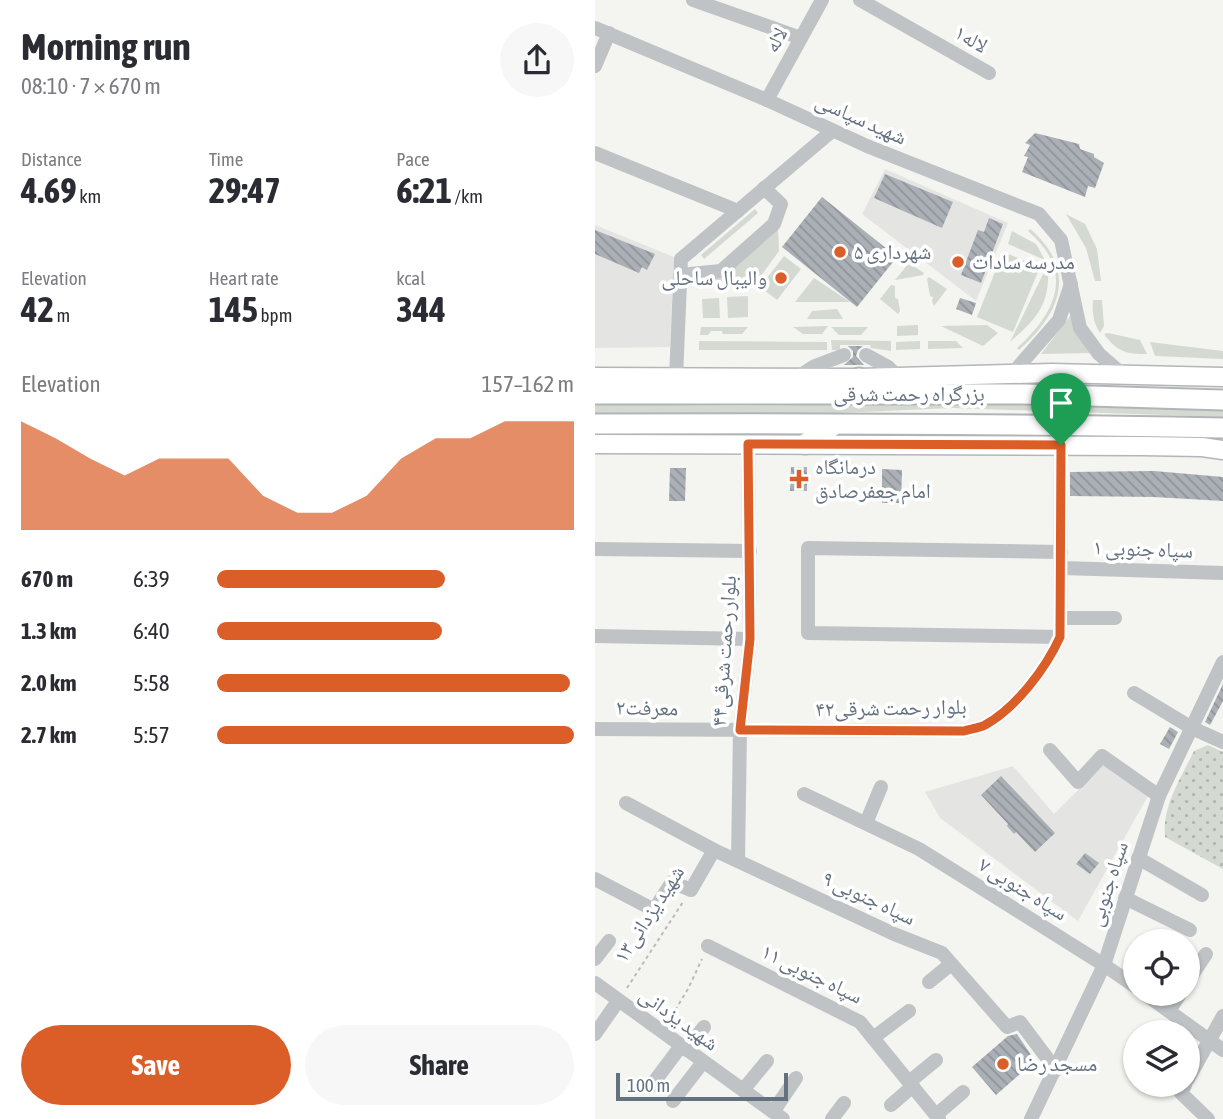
<!DOCTYPE html>
<meta charset="utf-8">
<style>
body{margin:0;font-family:"Asap Condensed","Noto Naskh Arabic",sans-serif;background:#f7f7f7;color:#2b2b33;height:100vh;display:flex;flex-direction:column;font-size:26px;white-space:nowrap}
*{box-sizing:border-box;margin:0}
p{font-size:23px;color:#7c7c81}
.icon{flex:none;width:38px;height:38px;fill:none;stroke:currentColor;stroke-width:2;stroke-linecap:round;stroke-linejoin:round}
.map{position:relative;flex:1;overflow:hidden}
.sheet{display:flex;flex-direction:column;background:#fff;width:595px}
.sheet>*{flex:none}
.tools{position:absolute;left:528px;top:929px;display:grid;gap:14px}
.tools a{display:grid;place-items:center;width:77px;height:77px;border-radius:50%;background:#fff;box-shadow:0 2px 5px #0004;font-size:35px}
.scale{position:absolute;left:21px;bottom:18px;width:172px;box-sizing:border-box;padding-left:7px;border:4px solid #647280;border-top:0;font-size:19px;line-height:24px;white-space:nowrap;color:#647280;-webkit-text-stroke:5px #fff;paint-order:stroke}
.pin{position:absolute;display:grid;place-items:center;width:60px;height:60px;color:#fff;margin:-72px -30px;border-radius:50% 50% 50% 0;rotate:-45deg;box-shadow:0 0 7px #0007}
.pin .icon{rotate:45deg}
.round{display:grid;place-items:center;flex:none;width:74px;height:74px;border-radius:37px;background:#f7f7f7}
.overview{display:flex;align-items:center;justify-content:space-between;height:119px;padding:0 21px}
h1{font-size:38px;font-weight:700;line-height:52px}
.figures{display:grid;grid-template-columns:repeat(3,1fr);gap:10px;height:119px;padding:7px 21px}
.figures div{display:grid;align-content:center}
.figures b{font-size:35px;font-weight:700}
.figures small{font-size:19px;font-weight:400}
.figures p{font-size:19px}
.chart{height:196px;padding:14px 21px}
.chart p{display:flex;justify-content:space-between}
.chart svg{width:100%;height:126px;margin-top:7px;fill:#db5d28;opacity:.7}
.cta{display:flex;gap:14px;margin-top:auto;padding:14px 21px}
.cta a{flex:1;height:80px;border-radius:42px;background:#db5d28;color:#fff;font-size:28px;font-weight:700;line-height:80px;text-align:center}
.cta a+a{background:#f7f7f7;color:#2b2b33}
ul{padding:0 21px;list-style:none;font-size:23px}
li{display:grid;grid-template-columns:112px 84px 1fr;align-items:center;height:52px}
li i{height:18px;border-radius:9px;background:#db5d28}
main{display:flex;flex:1;min-height:0}
.map>svg:first-child{display:block}
</style>
<main>
<section class="sheet">
<div class="overview"><div><h1>Morning run</h1><p>08:10 · 7 × 670 m</p></div><a class="round"><svg class="icon" aria-label="share" viewBox="0 0 24 24"><path d="M12 15V3M7 8l5-5 5 5M5 13v7h14v-7"/></svg></a></div>
<div class="figures">
<div><p>Distance</p><b>4.69<small> km</small></b></div>
<div><p>Time</p><b>29:47</b></div>
<div><p>Pace</p><b>6:21<small> /km</small></b></div>
</div>
<div class="figures">
<div><p>Elevation</p><b>42<small> m</small></b></div>
<div><p>Heart rate</p><b>145<small> bpm</small></b></div>
<div><p>kcal</p><b>344</b></div>
</div>
<div class="chart"><p><span>Elevation</span>157–162 m</p>
<svg viewBox="0 0 160 44" preserveAspectRatio="none"><path d="M0 44V6L10 12L20 19L30 25L40 19L50 19L60 19L70 32L80 38L90 38L100 32L110 19L120 12L130 12L140 6L150 6L160 6V44z"/></svg>
</div>
<ul>
<li><b>670 m</b>6:39<i style="width:64%"></i></li>
<li><b>1.3 km</b>6:40<i style="width:63%"></i></li>
<li><b>2.0 km</b>5:58<i style="width:99%"></i></li>
<li><b>2.7 km</b>5:57<i style="width:100%"></i></li>
</ul>
<div class="cta"><a>Save</a><a>Share</a></div>
</section>
<div class="map">
<svg width="628" height="1119" viewBox="0 0 628 1119">
<defs>
<pattern id="park-dots" width="8" height="8" patternUnits="userSpaceOnUse" patternTransform="scale(1.75)"><rect width="8" height="8" fill="#d4dad1"/><path d="M2 2h.1M6 6h.1" fill="none" stroke="#b0b5af" stroke-width="1.8" stroke-linecap="round"/></pattern>
<pattern id="building-back-hatch" width="6" height="6" patternUnits="userSpaceOnUse" patternTransform="scale(1.75)"><rect width="6" height="6" fill="#aab0b5"/><path d="M-1 5l2 2M0 0l6 6M5-1l2 2" fill="none" stroke="#8e9498"/></pattern>
</defs>
<rect width="100%" height="100%" fill="#f4f4f0"/>
<g fill="#e4e5e3">
<polygon points="290,169 413,223 381,301 267,214"/>
<polygon points="0,225 79,257 75,347 0,348"/>
<polygon points="418,766 459,814 507,766 513,766 554,794 483,921 345,818 330,792"/>
</g>
<g fill="#d4dad1">
<polygon points="160,209 163,213 109,259 106,255"/>
<polygon points="471,214 490,224 502,249 506,281 500,281 491,248"/>
<polygon points="183,227 184,251 158,287 107,288 107,279"/>
<path d="M435,229c48,41 31,84 -11,121l-2,-2c40,-36 58,-77 11,-117z"/>
<polygon points="417,231 441,244 450,260 413,244"/>
<polygon points="408,252 445,267 418,332 382,317"/>
<polygon points="189,256 206,269 182,300 165,287"/>
<path d="M314,263l15,10 -1,2c-10,2 -17,3 -28,5z"/>
<path d="M453,264c2,40 -9,52 -38,78z"/>
<polygon points="334,277 352,289 339,306 337,301 338,297 335,296 332,279"/>
<polygon points="219,278 255,302 200,302"/>
<polygon points="296,285 300,286 300,298 303,299 305,311 303,314 285,299"/>
<polygon points="153,296 153,317 133,318 132,297"/>
<polygon points="124,298 125,318 108,318 107,299"/>
<path d="M498,300h9l2,26 -4,7c-7,-11 -8,-21 -7,-33z"/>
<polygon points="242,309 248,319 212,319 217,311"/>
<polygon points="475,316 496,353 446,354"/>
<polygon points="323,325 323,335 302,336 302,326"/>
<polygon points="392,325 403,333 388,346 346,326"/>
<polygon points="233,326 227,334 208,334 198,327"/>
<polygon points="106,327 153,327 147,334 128,334 127,331 116,331 113,335 105,335"/>
<polygon points="236,327 273,327 266,335 244,335"/>
<path d="M513,333l32,7 7,14c-21,0 -30,-2 -43,-20z"/>
<polygon points="236,340 296,341 296,351 276,348 275,345 245,345 245,350 237,350"/>
<polygon points="104,341 232,342 232,350 104,350"/>
<polygon points="325,341 325,349 301,350 301,342"/>
<polygon points="333,341 361,341 368,348 333,349"/>
<polygon points="555,342 628,351 628,359 560,356"/>
<polygon points="396,402 628,407 628,417 358,408 197,415 0,413 0,404 144,406"/>
</g>
<path fill="url(#park-dots)" d="M613,745l15,7v117l-58,-32c-3,-31 16,-59 29,-86z"/>
<g fill="url(#building-back-hatch)">
<polygon points="440,133 484,144 485,149 499,154 499,157 509,163 500,188 493,186 490,197 427,172 433,157 429,156 435,145 430,143"/>
<polygon points="290,174 358,202 347,228 279,198"/>
<polygon points="227,197 302,257 262,307 187,247"/>
<polygon points="394,218 408,224 386,283 366,275 383,230 389,232"/>
<polygon points="0,230 60,254 52,270 47,267 44,273 0,254"/>
<polygon points="365,298 381,303 377,315 361,309"/>
<polygon points="253,346 268,346 263,350 261,356 269,365 249,365 258,357 258,351"/>
<polygon points="196,467 212,467 212,491 195,491"/>
<polygon points="75,468 91,468 90,501 74,501"/>
<polygon points="287,469 307,470 306,503 287,503"/>
<polygon points="559,471 628,477 628,501 559,497 475,496 475,472"/>
<polygon points="628,684 628,701 615,725 610,722"/>
<polygon points="575,727 583,732 574,749 565,744"/>
<polygon points="406,776 460,833 440,852 421,832 419,834 412,826 413,824 386,795"/>
<polygon points="490,853 504,863 495,874 481,864"/>
<polygon points="422,1034 440,1061 401,1095 377,1067 413,1036"/>
</g>
<g fill="none" stroke-linecap="round" stroke-linejoin="round">
<defs>
<g id="major">
<polyline points="0,377 264,378 456,373 628,377"/>
<polyline points="0,444 547,446 607,447 628,450"/>
</g>
<g id="highway">
<polyline points="232,390 264,378"/>
<polyline points="0,394 428,394 628,400"/>
<path d="M0,424c209,-1 419,0 628,4"/>
<polyline points="210,444 238,426"/>
</g>
</defs>
<use href="#major" stroke="#b2b6ba" stroke-width="21"/>
<use href="#highway" stroke="#b2b5b8" stroke-width="23"/>
<g stroke="#b9bbbd" stroke-width="2" stroke-dasharray="3.5 3.5" stroke-linecap="butt">
<polyline points="32,988 88,902"/>
<polyline points="73,1022 93,989 107,959"/>
</g>
<g stroke="#bfc3c6" stroke-width="14">
<polyline points="98,0 206,38"/>
<polyline points="265,0 394,73"/>
<polyline points="0,28 172,100 272,146 444,214 466,240 485,328 504,354 526,373"/>
<polyline points="0,66 14,33"/>
<polyline points="172,100 227,0"/>
<polyline points="0,153 143,211"/>
<polyline points="85,275 126,271 179,224 186,204 169,188"/>
<polyline points="271,355 293,367 303,377"/>
<polyline points="417,374 464,320 476,284"/>
<polyline points="203,377 220,366 249,355"/>
<polyline points="81,378 86,259 237,131"/>
<polyline points="0,549 155,551"/>
<polyline points="467,568 628,573"/>
<polyline points="465,618 520,618"/>
<polyline points="0,636 155,639"/>
<polyline points="465,637 213,633 213,548 466,552"/>
<polyline points="539,693 597,728 628,742"/>
<path d="M0,729l369,2c7,-2 15,-3 21,-6 31,-17 61,-57 75,-88l1,-192"/>
<polyline points="455,750 483,782 507,756 564,796"/>
<polyline points="209,794 324,849 509,965 541,987"/>
<polyline points="31,803 119,850 299,934 347,953 412,1027 425,1022 461,1070"/>
<polyline points="271,823 286,787"/>
<polyline points="543,858 607,895"/>
<polyline points="143,860 145,730 155,639 153,445"/>
<polyline points="0,879 59,910 77,882 96,890 119,850"/>
<polyline points="530,898 595,930"/>
<polyline points="113,946 265,1022 344,1119"/>
<polyline points="0,959 14,941"/>
<polyline points="593,981 611,954"/>
<polyline points="334,982 356,964"/>
<polyline points="0,983 188,1119"/>
<polyline points="550,994 628,1050"/>
<polyline points="574,1011 585,994"/>
<polyline points="0,1034 23,1001"/>
<polyline points="278,1038 314,1011"/>
<polyline points="92,1050 109,1027"/>
<polyline points="593,1079 628,1016"/>
<polyline points="314,1082 341,1060"/>
<polyline points="590,1085 586,1093 613,1119"/>
<polyline points="56,1086 86,1046"/>
<polyline points="148,1090 172,1061"/>
<polyline points="78,1101 108,1062"/>
<polyline points="296,1105 318,1086"/>
<polyline points="178,1112 201,1078"/>
<polyline points="341,1115 368,1092"/>
<polyline points="237,1119 249,1103"/>
<polyline points="436,1119 509,965 564,796 628,662"/>
</g>
<use href="#major" stroke="#fff" stroke-width="18"/>
<use href="#highway" stroke="#fff" stroke-width="19"/>
</g>
<g fill="none" stroke-linecap="round" stroke-linejoin="round">
<defs>
<path id="route" d="M153,444l313,1 -1,192c-14,31 -44,71 -75,88 -6,3 -14,4 -21,6l-224,-1 10,-91z"/>
</defs>
<use href="#route" stroke="#fff" stroke-width="14"/>
<use href="#route" stroke="#db5d28" stroke-width="9"/>
</g>
<g fill="#db5d28" stroke="#fff" stroke-width="2.5">
<circle cx="245" cy="252" r="7"/>
<circle cx="363" cy="262" r="7"/>
<circle cx="186" cy="278" r="7"/>
<path d="M200.5 468.5h7v7h7v7h-7v7h-7v-7h-7v-7h7z"/>
<circle cx="408" cy="1064" r="7"/>
</g>
<g text-anchor="middle" stroke-width="7" stroke-linejoin="round" paint-order="stroke">
<g font-size="21" fill="#647280" stroke="#fff">
<text transform="translate(376 39) rotate(30)" y="7">۱لاله</text>
<text transform="translate(181 40) rotate(-61)" y="7">لاله</text>
<text transform="translate(266 119) rotate(24)" y="7">شهید سپاسی</text>
<text x="314" y="401">بزرگراه رحمت شرقی</text>
<text transform="translate(548 549) rotate(2)" y="7">۱ سپاه جنوبی</text>
<text transform="translate(129 651) rotate(-86)" y="7">۴۴بلوار رحمت شرقی</text>
<text transform="translate(52 708) rotate(1)" y="7">معرفت۲</text>
<text transform="translate(296 708) rotate(-1)" y="7">بلوار رحمت شرقی۴۲</text>
<text transform="translate(513 884) rotate(-72)" y="7">سپاه جنوبی</text>
<text transform="translate(428 889) rotate(32)" y="7">۷ سپاه جنوبی</text>
<text transform="translate(274 898) rotate(25)" y="7">۹ سپاه جنوبی</text>
<text transform="translate(54 914) rotate(-57)" y="7">شهید یزدانی۱۳</text>
<text transform="translate(217 974) rotate(26)" y="7">۱۱ سپاه جنوبی</text>
<text transform="translate(84 1019) rotate(36)" y="7">شهید یزدانی</text>
</g>
<g font-size="21" fill="#647280" stroke="#fff" text-anchor="start">
<text x="259" y="259">شهرداری ۵</text>
<text x="377" y="269">مدرسه سادات</text>
<text x="172" y="285" text-anchor="end">والیبال ساحلی</text>
<text x="220" y="474">درمانگاه<tspan x="220" dy="24">امام جعفرصادق</tspan></text>
<text x="422" y="1071">مسجد رضا</text>
</g>
</g>
</svg>
<div class="tools">
<a><svg class="icon" aria-label="locate" viewBox="0 0 24 24"><circle cx="12" cy="12" r="6"/><path d="M12 2v4M12 18v4M2 12h4M18 12h4"/></svg></a>
<a><svg class="icon" aria-label="layers" viewBox="0 0 24 24"><path d="M12 4l9 5-9 5-9-5zM3 14l9 5 9-5"/></svg></a>
</div>
<div class="scale">100 m</div>
<div class="pin" style="left:466px;top:445px;background:#1e9e55"><svg class="icon" aria-label="arrive" viewBox="0 0 24 24"><path d="M6 21V4h12l-3 4 3 4H6"/></svg></div>
</div>
</main>
